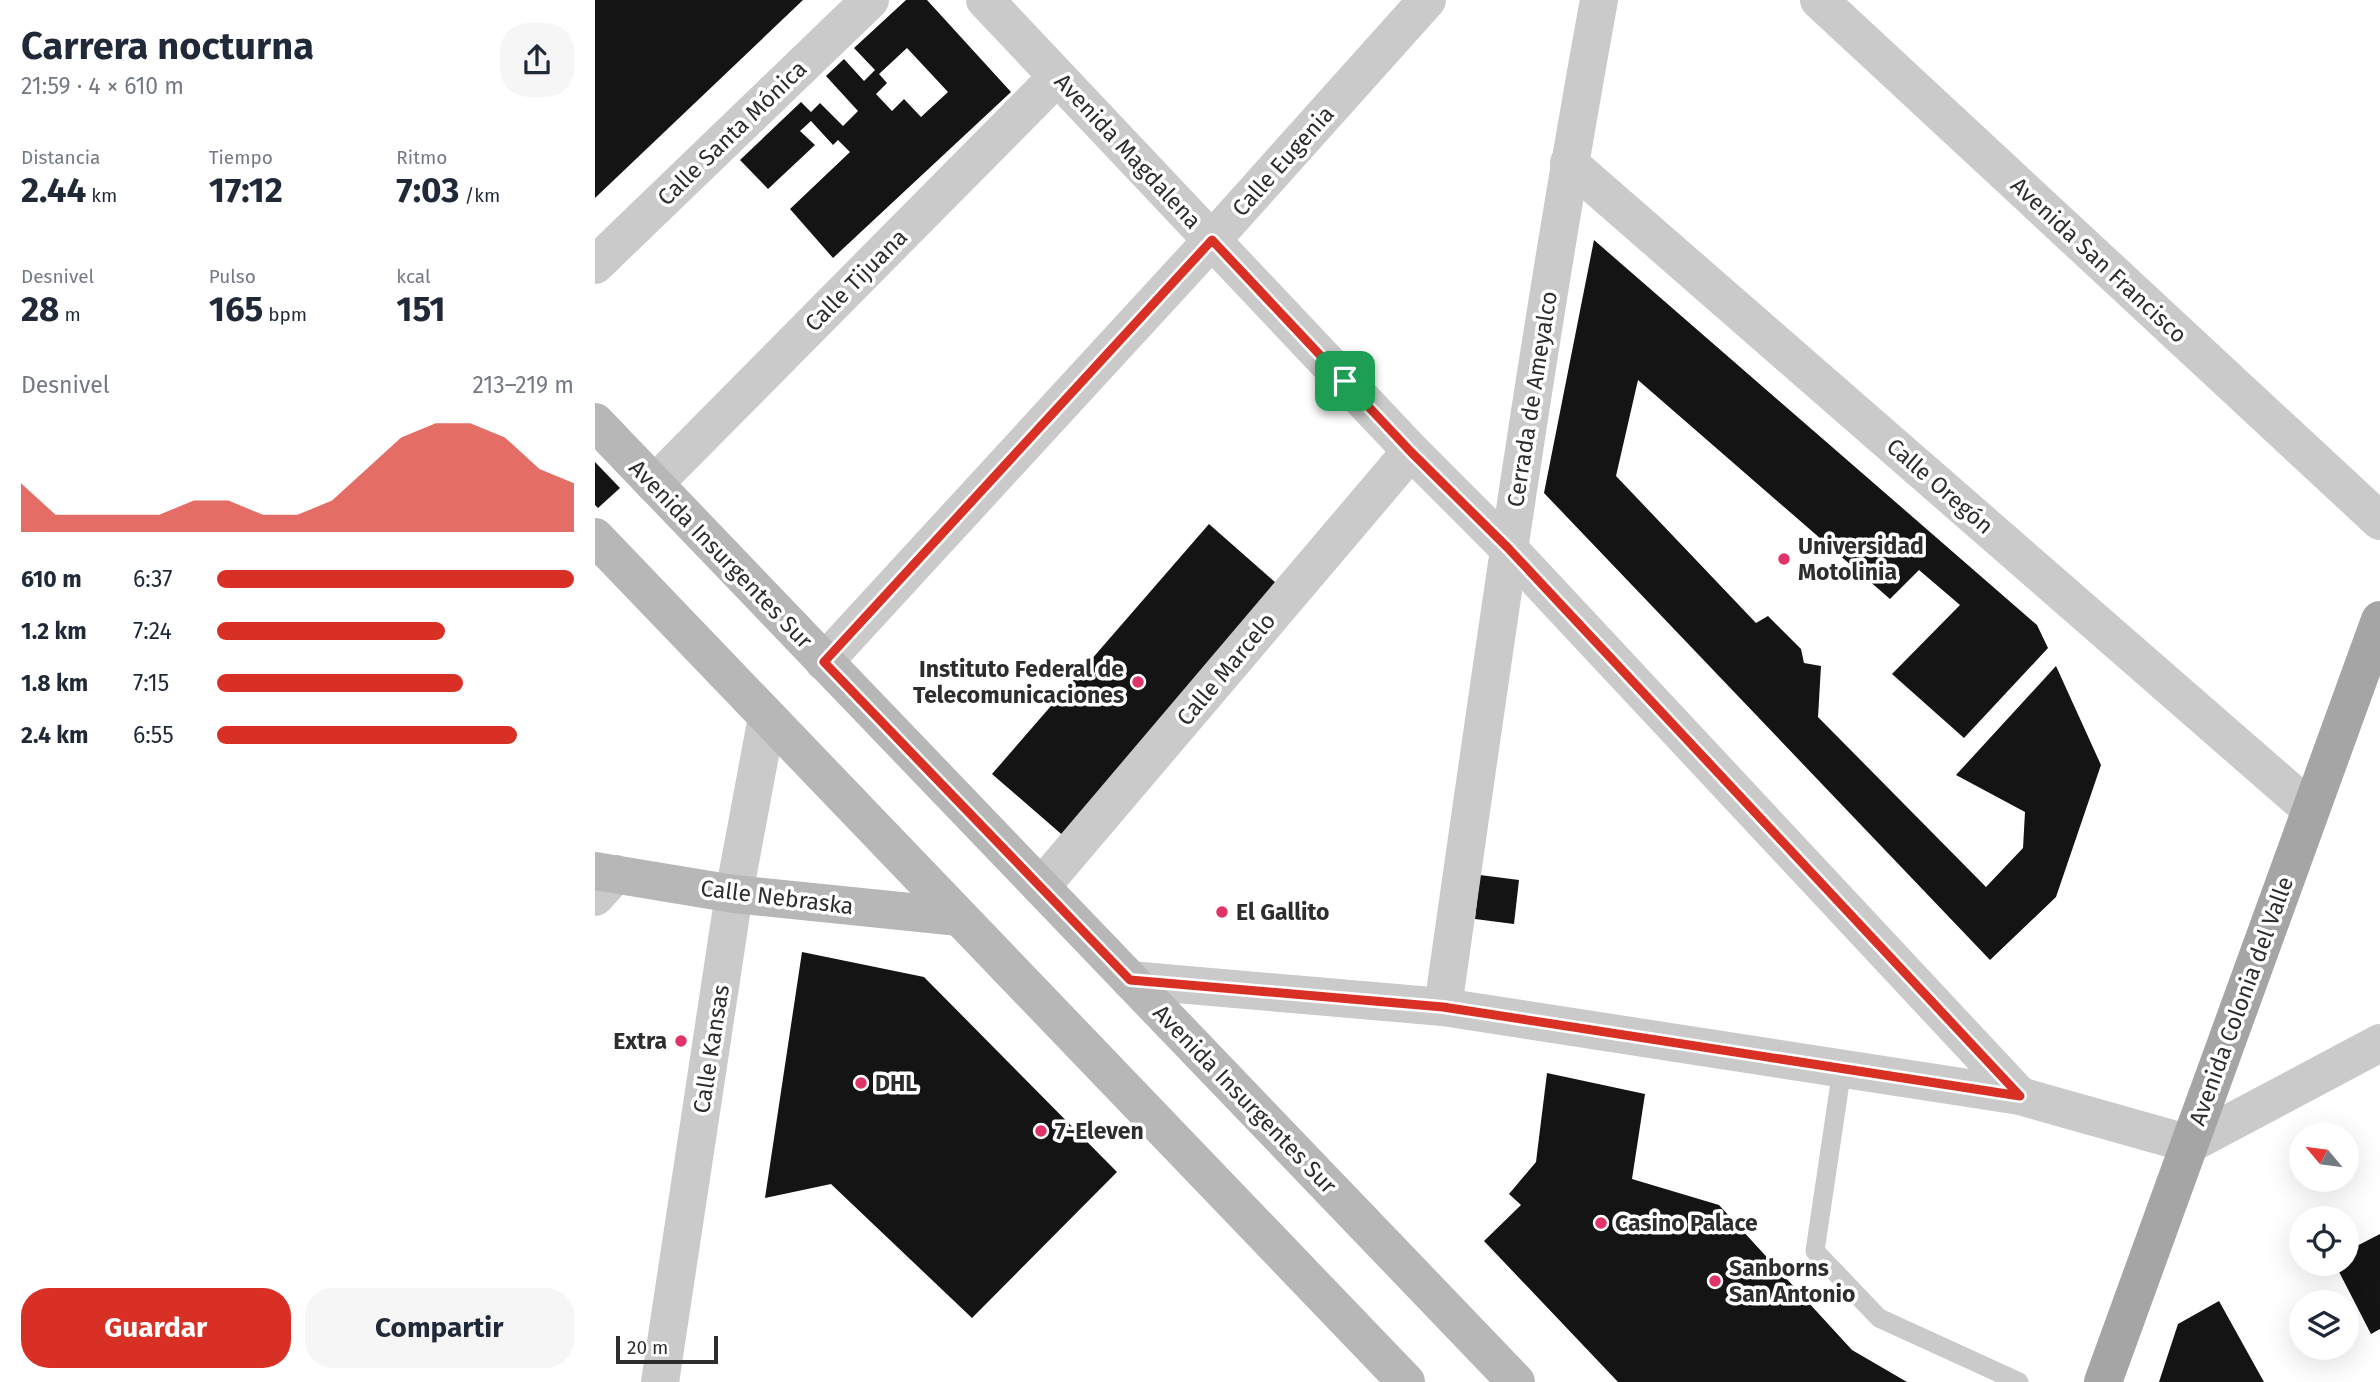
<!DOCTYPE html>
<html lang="es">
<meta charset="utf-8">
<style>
body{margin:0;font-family:"Fira Sans",sans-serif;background:#f6f6f7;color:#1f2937;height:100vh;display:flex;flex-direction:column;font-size:26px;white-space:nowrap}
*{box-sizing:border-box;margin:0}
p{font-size:23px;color:#747a83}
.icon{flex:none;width:38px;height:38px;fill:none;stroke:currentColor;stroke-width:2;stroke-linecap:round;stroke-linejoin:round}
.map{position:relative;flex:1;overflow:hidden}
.sheet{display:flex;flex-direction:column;background:#fff;width:595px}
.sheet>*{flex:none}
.needle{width:46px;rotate:299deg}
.buttons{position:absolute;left:1694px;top:1122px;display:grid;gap:14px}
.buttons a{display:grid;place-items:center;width:70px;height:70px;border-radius:50%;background:#fff;box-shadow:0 7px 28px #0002;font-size:35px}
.scale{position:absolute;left:21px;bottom:18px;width:102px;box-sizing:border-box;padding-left:7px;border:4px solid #2d2d2d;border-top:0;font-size:19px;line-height:24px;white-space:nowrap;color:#2d2d2d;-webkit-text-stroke:5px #fff;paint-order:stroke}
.pin{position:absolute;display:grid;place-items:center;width:60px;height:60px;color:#fff;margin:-30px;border-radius:14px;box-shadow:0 4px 10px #0006}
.round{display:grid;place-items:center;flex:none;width:74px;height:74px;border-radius:28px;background:#f6f6f7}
.overview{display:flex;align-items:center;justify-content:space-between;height:119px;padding:0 21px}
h1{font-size:38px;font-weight:700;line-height:52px}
.stats{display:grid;grid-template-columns:repeat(3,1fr);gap:10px;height:119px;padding:7px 21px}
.stats div{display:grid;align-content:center}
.stats b{font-size:35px;font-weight:700}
.stats small{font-size:19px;font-weight:400}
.stats p{font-size:19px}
.chart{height:196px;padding:14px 21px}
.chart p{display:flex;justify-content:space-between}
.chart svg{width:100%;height:126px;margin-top:7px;fill:#d93025;opacity:.7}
.action{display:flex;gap:14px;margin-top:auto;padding:14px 21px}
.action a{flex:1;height:80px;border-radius:28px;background:#d93025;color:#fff;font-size:28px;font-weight:700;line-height:80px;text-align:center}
.action a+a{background:#f6f6f7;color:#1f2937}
ul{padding:0 21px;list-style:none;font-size:23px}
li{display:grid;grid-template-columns:112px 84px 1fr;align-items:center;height:52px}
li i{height:18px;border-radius:9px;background:#d93025}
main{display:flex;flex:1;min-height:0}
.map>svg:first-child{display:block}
</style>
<main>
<section class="sheet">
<div class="overview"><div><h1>Carrera nocturna</h1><p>21:59 · 4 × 610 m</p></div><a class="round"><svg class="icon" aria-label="share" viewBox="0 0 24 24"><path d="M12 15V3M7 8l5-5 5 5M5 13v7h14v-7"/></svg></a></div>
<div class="stats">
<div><p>Distancia</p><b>2.44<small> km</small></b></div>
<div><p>Tiempo</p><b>17:12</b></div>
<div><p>Ritmo</p><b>7:03<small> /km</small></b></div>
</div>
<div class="stats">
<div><p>Desnivel</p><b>28<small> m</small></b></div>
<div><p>Pulso</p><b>165<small> bpm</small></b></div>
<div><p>kcal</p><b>151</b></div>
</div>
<div class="chart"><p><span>Desnivel</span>213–219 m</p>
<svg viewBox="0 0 160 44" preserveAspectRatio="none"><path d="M0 44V27L10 38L20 38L30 38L40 38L50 33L60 33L70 38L80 38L90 33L100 22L110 11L120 6L130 6L140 11L150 22L160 27V44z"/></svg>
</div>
<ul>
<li><b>610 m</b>6:37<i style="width:100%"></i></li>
<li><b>1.2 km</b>7:24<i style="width:64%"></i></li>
<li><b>1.8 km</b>7:15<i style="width:69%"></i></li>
<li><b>2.4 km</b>6:55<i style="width:84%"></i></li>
</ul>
<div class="action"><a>Guardar</a><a>Compartir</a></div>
</section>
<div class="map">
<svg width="1785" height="1382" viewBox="0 0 1785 1382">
<rect width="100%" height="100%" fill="#fff"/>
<g fill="#141414" fill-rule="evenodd">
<polygon points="0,0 208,0 0,198"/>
<path d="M311,0h21l84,92 -178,166 -43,-49 60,-57 -12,-12 -5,5 -22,-24 -11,10 15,14 -47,44 -28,-29 61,-58 10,10 9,-9 23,23 15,-15 -32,-35 18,-17 20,22 11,-11 -21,-22zM312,48l41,44 -27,25 -17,-18 -12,12 -16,-17 11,-11 -8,-9z"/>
<polygon points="999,240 1442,625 1453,648 1369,738 1297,674 1365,605 1324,570 1295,599 1043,380 1021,476 1161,623 1173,616 1206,649 1209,663 1226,666 1223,717 1391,887 1428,848 1430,812 1361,775 1461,666 1506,765 1461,897 1395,960 949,493"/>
<polygon points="0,462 25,488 3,508 0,505"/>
<polygon points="614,524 689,590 472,839 397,774"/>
<polygon points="885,875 924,880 919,924 880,919"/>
<polygon points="207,952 329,977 522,1172 377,1318 236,1184 170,1198"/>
<polygon points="952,1073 1050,1094 1037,1179 1124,1205 1257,1350 1312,1382 1023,1382 889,1241 926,1205 914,1194 941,1162"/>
<polygon points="1785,1234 1785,1329 1776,1334 1740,1264 1752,1264 1752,1251"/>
<polygon points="1624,1301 1669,1382 1564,1382 1583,1324"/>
</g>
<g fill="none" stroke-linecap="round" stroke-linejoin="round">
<polyline stroke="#cacaca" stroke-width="19" points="1247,1069 1220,1251 1284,1318 1424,1382"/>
<g stroke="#cacaca" stroke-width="38">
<polyline points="390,0 816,451 913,548 1425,1096"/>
<polyline points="1224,0 1785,521"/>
<polyline points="974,163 1715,809"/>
<polyline points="0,265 275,0"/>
<polyline points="59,484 462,77"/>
<polyline points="229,662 617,240 832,0"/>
<polyline points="446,887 816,451"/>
<polyline points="0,897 21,874"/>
<polyline points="535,980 848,1007 1425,1096 1595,1144 1785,1043"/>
<path d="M848,1007c48,-337 95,-673 156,-1007"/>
<polyline points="65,1382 139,894 172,717"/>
</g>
<g stroke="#b7b7b7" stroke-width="38">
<polyline points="0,422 921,1382"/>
<polyline points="0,537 811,1382"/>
<polyline points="0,871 139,894 364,917"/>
</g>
<polyline stroke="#a5a5a5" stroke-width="38" points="1508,1382 1785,620"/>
</g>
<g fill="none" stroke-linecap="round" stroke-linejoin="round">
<defs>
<polygon id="route" points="617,240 816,452 913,548 1425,1096 848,1007 535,980 229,662"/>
</defs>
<use href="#route" stroke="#fff" stroke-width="14"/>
<use href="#route" stroke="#d93025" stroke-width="9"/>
</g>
<g fill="#e03367" stroke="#fff" stroke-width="2.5">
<circle cx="1189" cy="559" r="7"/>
<circle cx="543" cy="682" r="7"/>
<circle cx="627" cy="912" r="7"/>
<circle cx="86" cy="1041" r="7"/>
<circle cx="266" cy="1083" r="7"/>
<circle cx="446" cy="1131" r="7"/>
<circle cx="1006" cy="1223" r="7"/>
<circle cx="1120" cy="1281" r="7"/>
</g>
<g text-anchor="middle" stroke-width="7" stroke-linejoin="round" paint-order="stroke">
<g font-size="23" fill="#2d2d2d" stroke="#fff">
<text transform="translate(137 133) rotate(-44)" y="8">Calle Santa Mónica</text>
<text transform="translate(533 151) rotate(47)" y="8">Avenida Magdalena</text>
<text transform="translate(688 161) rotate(-48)" y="8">Calle Eugenia</text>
<text transform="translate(1504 260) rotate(43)" y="8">Avenida San Francisco</text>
<text transform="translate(261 280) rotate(-45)" y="8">Calle Tijuana</text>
<text transform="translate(937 399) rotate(-81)" y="8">Cerrada de Ameyalco</text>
<text transform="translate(1345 486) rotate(41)" y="8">Calle Oregón</text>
<text transform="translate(126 554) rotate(46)" y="8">Avenida Insurgentes Sur</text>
<text transform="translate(631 669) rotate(-50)" y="8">Calle Marcelo</text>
<text transform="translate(182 897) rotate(7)" y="8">Calle Nebraska</text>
<text transform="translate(1646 1001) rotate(-70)" y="8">Avenida Colonia del Valle</text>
<text transform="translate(116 1049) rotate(-81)" y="8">Calle Kansas</text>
<text transform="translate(650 1099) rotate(46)" y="8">Avenida Insurgentes Sur</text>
</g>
<g font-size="23" font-weight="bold" fill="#2d2d2d" stroke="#fff" text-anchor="start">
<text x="1203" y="554">Universidad<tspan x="1203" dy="26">Motolinia</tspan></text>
<text x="529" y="677" text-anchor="end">Instituto Federal de<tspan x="529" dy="26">Telecomunicaciones</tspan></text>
<text x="641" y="920">El Gallito</text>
<text x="72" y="1049" text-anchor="end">Extra</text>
<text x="280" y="1091">DHL</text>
<text x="460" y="1139">7-Eleven</text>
<text x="1020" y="1231">Casino Palace</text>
<text x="1134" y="1276">Sanborns<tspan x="1134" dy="26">San Antonio</tspan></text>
</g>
</g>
</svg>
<div class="buttons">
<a><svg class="needle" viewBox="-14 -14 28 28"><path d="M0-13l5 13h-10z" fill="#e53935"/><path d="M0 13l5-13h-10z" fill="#747a83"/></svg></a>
<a><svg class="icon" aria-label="locate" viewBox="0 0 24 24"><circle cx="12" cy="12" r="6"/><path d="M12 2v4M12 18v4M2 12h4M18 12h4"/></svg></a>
<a><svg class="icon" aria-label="layers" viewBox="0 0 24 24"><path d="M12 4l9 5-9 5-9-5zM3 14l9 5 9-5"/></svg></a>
</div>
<div class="scale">20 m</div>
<div class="pin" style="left:750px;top:381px;background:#1e9e55"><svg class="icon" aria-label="arrive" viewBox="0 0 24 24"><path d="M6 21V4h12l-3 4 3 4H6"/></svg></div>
</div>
</main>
